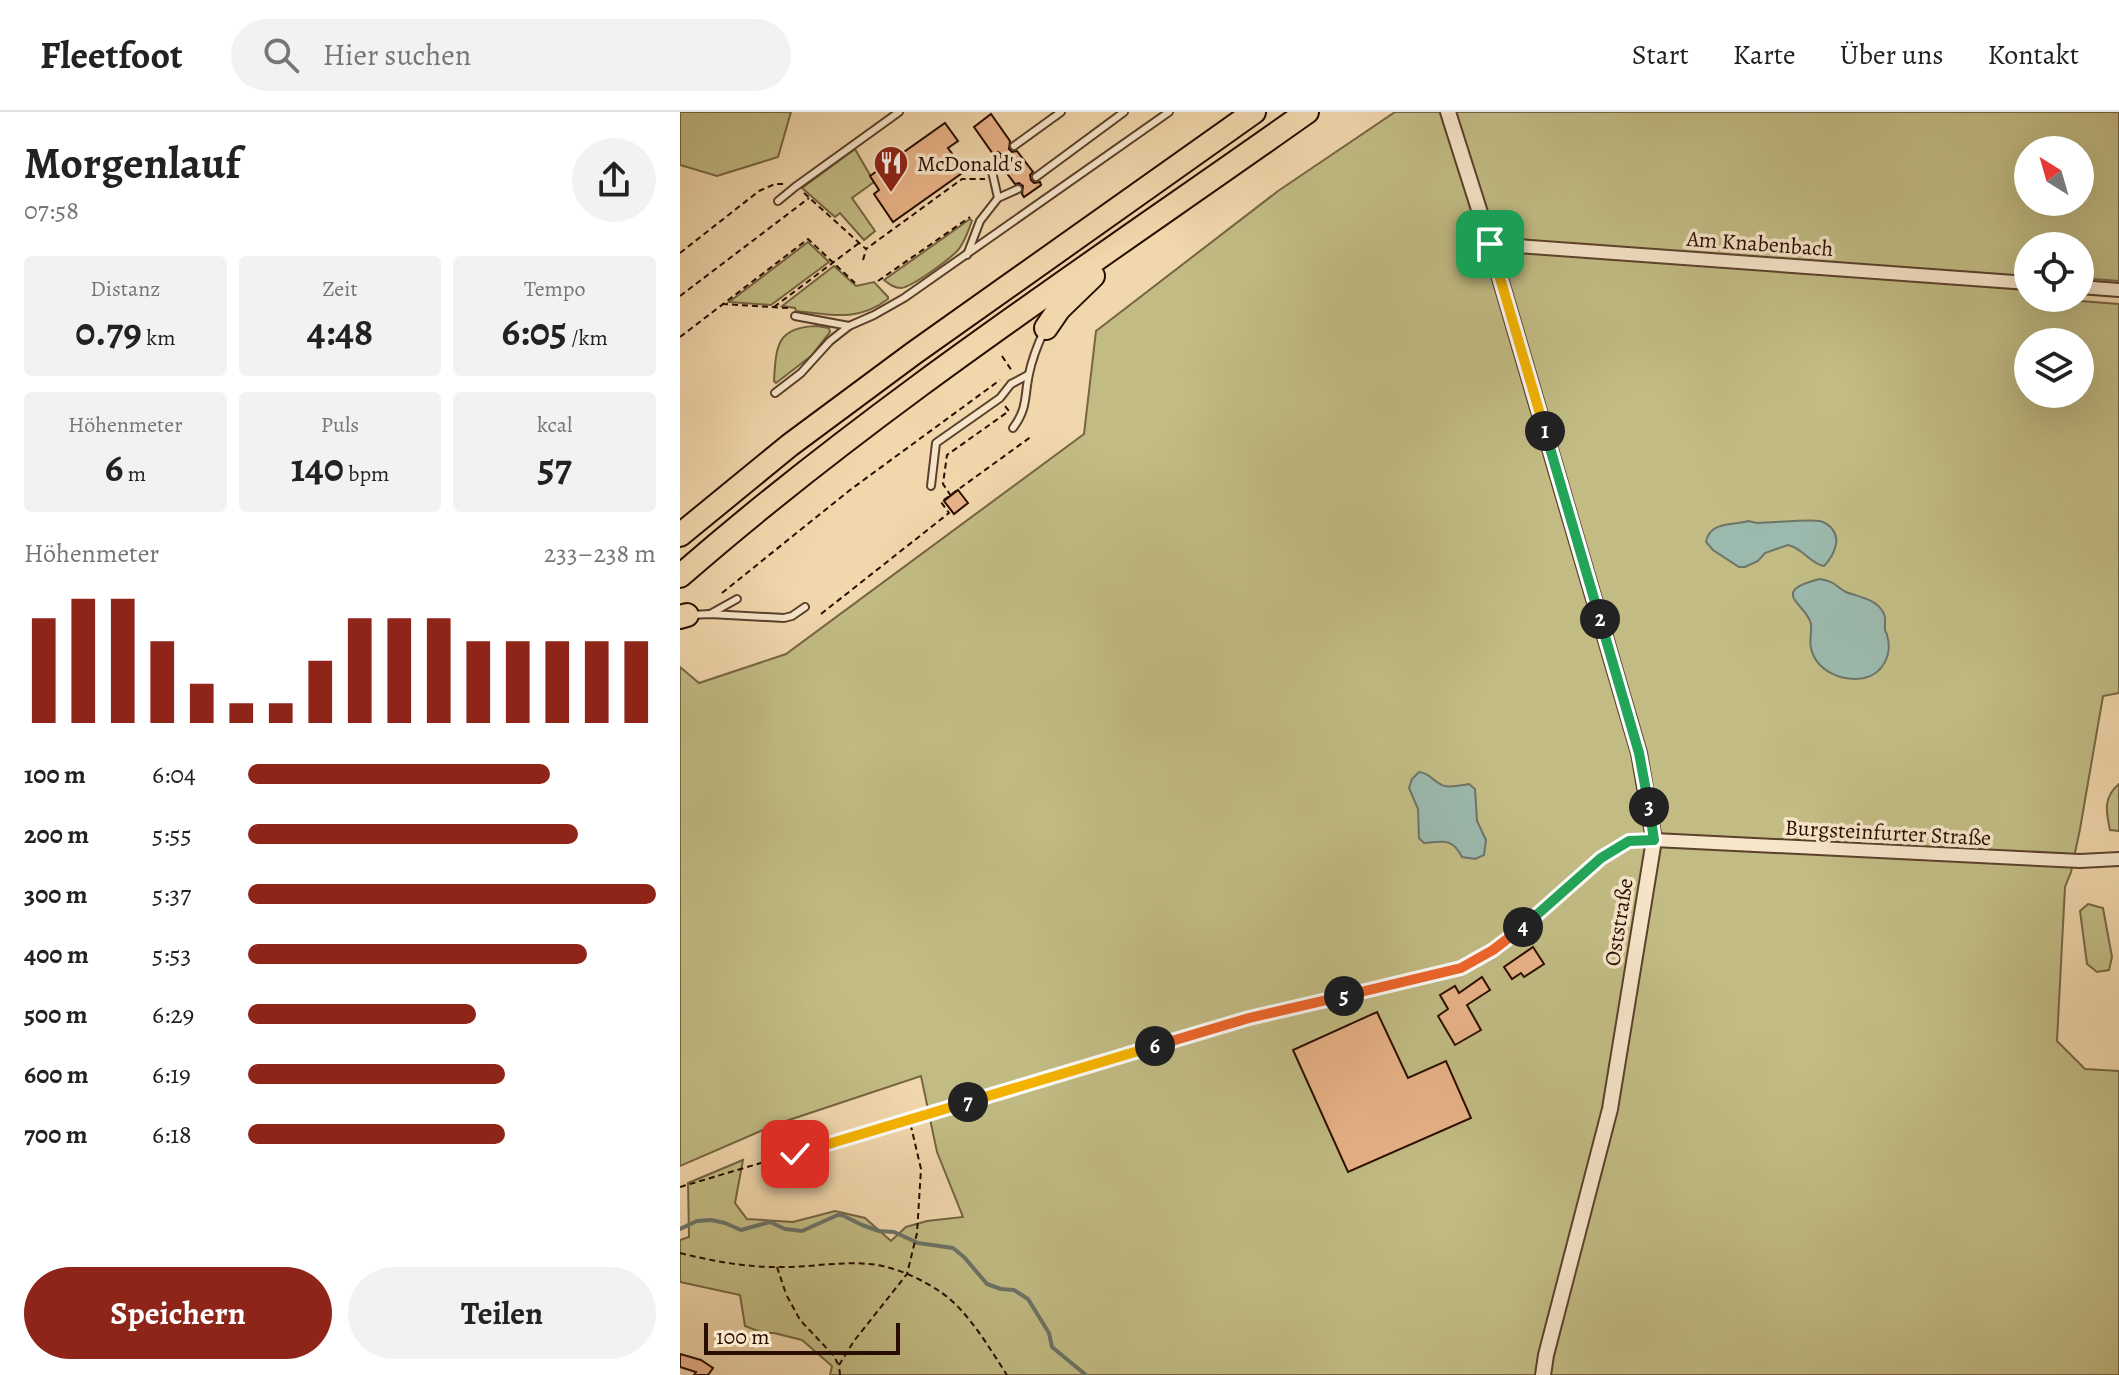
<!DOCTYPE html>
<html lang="de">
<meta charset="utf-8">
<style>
body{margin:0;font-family:Alegreya,serif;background:#f2f2f2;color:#222;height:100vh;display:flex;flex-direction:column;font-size:30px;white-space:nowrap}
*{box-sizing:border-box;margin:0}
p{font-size:26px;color:#767676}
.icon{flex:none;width:44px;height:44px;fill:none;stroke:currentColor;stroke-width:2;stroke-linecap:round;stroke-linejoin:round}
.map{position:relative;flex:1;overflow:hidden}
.sheet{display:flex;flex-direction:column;background:#fff;width:680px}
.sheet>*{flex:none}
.needle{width:52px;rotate:323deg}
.controls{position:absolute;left:1334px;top:24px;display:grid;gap:16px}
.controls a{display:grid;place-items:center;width:80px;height:80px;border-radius:50%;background:#fff;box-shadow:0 8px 32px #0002;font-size:40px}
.scale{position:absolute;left:24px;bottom:20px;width:196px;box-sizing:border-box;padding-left:8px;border:4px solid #290d00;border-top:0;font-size:22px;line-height:28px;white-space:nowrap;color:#290d00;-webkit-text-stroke:6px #f6e5c9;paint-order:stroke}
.pin{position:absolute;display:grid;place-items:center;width:68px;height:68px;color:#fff;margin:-34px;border-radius:16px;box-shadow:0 4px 12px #0006}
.km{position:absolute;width:40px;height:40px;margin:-20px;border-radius:50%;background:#222;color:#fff;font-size:22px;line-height:40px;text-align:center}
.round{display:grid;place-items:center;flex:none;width:84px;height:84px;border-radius:42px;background:#f2f2f2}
.head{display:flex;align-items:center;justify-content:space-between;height:136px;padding:0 24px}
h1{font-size:44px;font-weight:700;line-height:60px}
.figures{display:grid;grid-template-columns:repeat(3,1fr);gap:12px;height:136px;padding:8px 24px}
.figures div{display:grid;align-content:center;border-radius:8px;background:#f2f2f2;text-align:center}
.figures b{font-size:40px;font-weight:700}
.figures small{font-size:22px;font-weight:400}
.figures p{font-size:22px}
.chart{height:224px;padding:16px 24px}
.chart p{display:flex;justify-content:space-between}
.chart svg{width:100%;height:144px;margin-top:8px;stroke:#8f2418;stroke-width:6}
.primary-button{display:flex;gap:16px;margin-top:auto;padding:16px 24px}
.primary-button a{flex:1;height:92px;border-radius:48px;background:#8f2418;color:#fff;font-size:32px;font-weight:700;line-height:92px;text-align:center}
.primary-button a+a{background:#f2f2f2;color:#222}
ul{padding:0 24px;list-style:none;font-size:26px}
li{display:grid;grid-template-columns:128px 96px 1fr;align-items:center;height:60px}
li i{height:20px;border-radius:10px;background:#8f2418}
header{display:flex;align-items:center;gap:48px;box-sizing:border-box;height:112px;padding:0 40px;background:#fff;border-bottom:2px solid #e0e0e0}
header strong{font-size:38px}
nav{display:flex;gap:44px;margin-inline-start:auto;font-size:28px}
.search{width:560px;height:72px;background:#f2f2f2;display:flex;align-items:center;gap:20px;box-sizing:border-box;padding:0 28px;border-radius:44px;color:#767676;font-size:30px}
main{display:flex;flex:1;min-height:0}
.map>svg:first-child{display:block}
</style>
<header>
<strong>Fleetfoot</strong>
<div class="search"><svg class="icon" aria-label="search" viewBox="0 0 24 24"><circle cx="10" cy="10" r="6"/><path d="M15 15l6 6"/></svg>Hier suchen</div>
<nav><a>Start</a><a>Karte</a><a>Über uns</a><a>Kontakt</a></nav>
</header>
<main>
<section class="sheet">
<div class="head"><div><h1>Morgenlauf</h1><p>07:58</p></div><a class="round"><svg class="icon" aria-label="share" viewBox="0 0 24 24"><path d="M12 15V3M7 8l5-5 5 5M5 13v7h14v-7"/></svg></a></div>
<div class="figures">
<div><p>Distanz</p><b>0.79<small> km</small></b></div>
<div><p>Zeit</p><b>4:48</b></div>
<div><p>Tempo</p><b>6:05<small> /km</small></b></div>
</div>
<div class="figures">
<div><p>Höhenmeter</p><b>6<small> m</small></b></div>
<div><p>Puls</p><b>140<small> bpm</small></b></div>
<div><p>kcal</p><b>57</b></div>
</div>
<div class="chart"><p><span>Höhenmeter</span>233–238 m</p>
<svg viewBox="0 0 160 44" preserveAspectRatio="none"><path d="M5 44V12M15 44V6M25 44V6M35 44V19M45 44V32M55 44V38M65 44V38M75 44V25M85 44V12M95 44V12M105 44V12M115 44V19M125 44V19M135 44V19M145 44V19M155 44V19"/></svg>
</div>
<ul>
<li><b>100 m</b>6:04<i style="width:74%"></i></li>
<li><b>200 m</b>5:55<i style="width:81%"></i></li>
<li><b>300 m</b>5:37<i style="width:100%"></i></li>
<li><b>400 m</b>5:53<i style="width:83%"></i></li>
<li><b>500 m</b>6:29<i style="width:56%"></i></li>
<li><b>600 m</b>6:19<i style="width:63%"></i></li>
<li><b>700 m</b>6:18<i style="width:63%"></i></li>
</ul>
<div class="primary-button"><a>Speichern</a><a>Teilen</a></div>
</section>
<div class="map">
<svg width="1439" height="1263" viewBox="0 0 1439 1263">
<rect width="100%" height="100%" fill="#f1d7ac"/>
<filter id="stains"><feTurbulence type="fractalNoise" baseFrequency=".0025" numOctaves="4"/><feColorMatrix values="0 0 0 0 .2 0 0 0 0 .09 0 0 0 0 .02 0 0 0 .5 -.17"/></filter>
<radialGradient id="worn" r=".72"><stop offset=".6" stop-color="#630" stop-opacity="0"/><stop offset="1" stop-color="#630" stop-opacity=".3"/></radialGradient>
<g fill="#c2bc84" stroke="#766442" stroke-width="2" fill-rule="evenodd">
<polygon points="0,0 111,0 98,45 37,64 0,53"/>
<path d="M715,0h724v169l-39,-3v-32h-52v51l91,7v389l-16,3 -23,133 -9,43 -6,15 -8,154 28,28 34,2v304h-1289l2,-9 -30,-26 -28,-7h-11l-18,-7 -5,-31 -60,-13v-42l9,-3 -1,-54 55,-23 -8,43 12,16 46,3 42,-11 30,7 26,23 15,-14 21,-6 36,-4 -26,-65 -16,-76 -144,48 -97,42v-499l19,16 87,-29 298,-220 12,-103 182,-140zM1348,38h52v52h-52zM1348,230h52v52h-52z"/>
<polygon points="175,37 194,70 172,86 195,119 184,128 160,101 155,105 122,76"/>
<path d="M290,107l2,2c-4,10 -7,21 -14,29 -8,9 -46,37 -57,38 -7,0 -12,-4 -17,-8z"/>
<polygon points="128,130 149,150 91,193 49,190"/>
<path d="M154,154l22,20 18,-4 14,15v2c-30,23 -56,16 -92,12l-1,-3 -13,-2z"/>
<path d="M137,214l12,2 1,4 -19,24 -35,27 -2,-2c2,-34 2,-54 43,-55z"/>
<path d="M1439,672v47l-9,-1c-4,-18 -7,-33 9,-46z"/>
<polygon points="1408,792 1423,796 1432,845 1429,858 1417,860 1407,852 1400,799"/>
</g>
<g fill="#9bb9ad" stroke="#6d7468" stroke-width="2">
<path d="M1068,409l9,2c15,0 50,-4 63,-2 11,3 18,13 16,23 -2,10 -6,16 -12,22 -14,-2 -21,-18 -36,-21l-23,8 -7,8 -13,6h-6l-26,-17 -7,-8c4,-21 26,-16 42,-21z"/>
<path d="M1140,467c17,3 14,7 26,13 13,5 30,7 37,20 4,6 1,12 2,18 0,2 2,3 2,5 6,19 -4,39 -23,43 -22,4 -48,-7 -53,-30 -2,-8 1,-16 0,-24 -4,-20 -44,-32 9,-45z"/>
<path d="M739,660c11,1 13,9 23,13 7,4 19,0 27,-1l6,5 2,32 9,19 -2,15 -9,4 -13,-2c-10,-20 -20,-15 -38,-14l-5,-5 -1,-29 -9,-21 3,-9z"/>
</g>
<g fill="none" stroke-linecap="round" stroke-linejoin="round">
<polyline stroke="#6d7468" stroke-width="4" points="0,1117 17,1109 31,1108 45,1111 61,1118 90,1110 105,1117 122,1119 160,1102 182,1113 199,1119 214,1120 238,1131 273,1136 284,1145 307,1172 321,1177 334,1178 348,1187 369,1221 372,1235 406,1263"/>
</g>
<g fill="#e9b388" stroke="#290d00" stroke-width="2">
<polygon points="311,2 330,29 329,37 332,40 337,39 353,60 350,63 351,68 354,71 360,70 361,73 344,85 342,82 343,74 339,71 335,72 320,52 323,47 322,43 318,40 313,42 294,15"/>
<polygon points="265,11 278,29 268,36 285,59 213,110 194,82 199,78 190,64"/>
<polygon points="278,378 288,391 274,402 264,389"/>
<polygon points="853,835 864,852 844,865 841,861 832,867 824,855"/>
<polygon points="802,865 810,878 787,893 801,918 775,933 758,904 768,897 760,883 775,874 779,881"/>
<polygon points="697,900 728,966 766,949 791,1006 668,1060 613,938"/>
<polygon points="0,1242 21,1248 33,1256 28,1263 14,1263 16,1260 0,1255"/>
</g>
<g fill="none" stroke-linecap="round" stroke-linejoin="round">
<defs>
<g id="service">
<polyline points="334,34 381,0"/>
<polyline points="317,46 311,55 318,86"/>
<polyline points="356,65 444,0"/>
<polyline points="98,89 115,75 219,0"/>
<polyline points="287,143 300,109 318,86 338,77"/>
<polyline points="115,204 169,214"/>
<polyline points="95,281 121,261 150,229 169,214 194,203 224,186 489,0"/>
<path d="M333,316c15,-20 11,-31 16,-54 3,-15 9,-30 15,-43"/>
<polyline points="251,374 256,331 320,286 331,272 348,263"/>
<polyline points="30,502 57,487"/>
<polyline points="11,503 30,502 104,506 112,504 125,495"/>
<polyline points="731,868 781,856 813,838 854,806 921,746 949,729 974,728"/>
</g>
<g id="minor">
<polyline points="810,132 1348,171"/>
<polyline points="1400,175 1439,178"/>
<polyline points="974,728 1400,749 1439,747"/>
</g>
<polyline id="tertiary" points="768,0 810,132 959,641 974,728 930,997 866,1243 863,1263"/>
<g id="motorway">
<polyline points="366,216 379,197 413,164"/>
<polyline points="0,423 110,333 234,241 574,0"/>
<path d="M0,464c196,-171 415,-314 627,-464"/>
<polyline points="0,505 7,503"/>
</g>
</defs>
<use href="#service" stroke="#5b402b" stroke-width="10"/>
<use href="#minor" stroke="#5b402b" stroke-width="16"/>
<use href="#tertiary" stroke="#5b402b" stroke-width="18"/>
<use href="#motorway" stroke="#290d00" stroke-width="26"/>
<g stroke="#290d00" stroke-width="2" stroke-dasharray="6 4" stroke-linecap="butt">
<polyline points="124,81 186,137 282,67 305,67"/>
<polyline points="0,141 79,79 95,72 104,72"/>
<polyline points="183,148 186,138"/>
<polyline points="198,169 290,105"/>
<polyline points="0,184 129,86"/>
<polyline points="42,192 108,196"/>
<polyline points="94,195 179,131"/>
<polyline points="0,225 128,127 175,171"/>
<polyline points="322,244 332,259"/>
<polyline points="271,384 263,372 267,343 329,299 325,294"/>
<polyline points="42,481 170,378 320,268"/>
<polyline points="141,502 269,401 261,390 352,324"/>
<polyline points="0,1075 569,906 722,870"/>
<path d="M0,1141c32,8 64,14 97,14 30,1 62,-6 92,-3 25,2 53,15 73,29 26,18 48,56 65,82"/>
<polyline points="97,1155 106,1182"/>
<polyline points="107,1184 120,1208 154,1244 158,1252"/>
<polyline points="160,1263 159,1253 174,1229 227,1162 237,1121 241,1057 230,1010"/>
</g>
<use href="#service" stroke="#f6e5c9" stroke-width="6"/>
<use href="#minor" stroke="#f6e5c9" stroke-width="12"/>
<use href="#tertiary" stroke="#f6e5c9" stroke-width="14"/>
<use href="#motorway" stroke="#f1d7ac" stroke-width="22"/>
</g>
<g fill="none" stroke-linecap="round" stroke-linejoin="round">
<defs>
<polyline id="split-1" points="810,132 865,319"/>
<polyline id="split-2" points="865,319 920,507"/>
<polyline id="split-3" points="920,507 959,641 969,695"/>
<polyline id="split-4" points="843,815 921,746 949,729 974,728 969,695"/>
<polyline id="split-5" points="664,884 781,856 813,838 843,815"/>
<polyline id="split-6" points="475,934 569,906 664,884"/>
<polyline id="split-7" points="288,990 475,934"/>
<polyline id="split-8" points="115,1042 288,990"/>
</defs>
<use href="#split-1" stroke="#fff" stroke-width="16"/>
<use href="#split-2" stroke="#fff" stroke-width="16"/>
<use href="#split-3" stroke="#fff" stroke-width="16"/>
<use href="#split-4" stroke="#fff" stroke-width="16"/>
<use href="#split-5" stroke="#fff" stroke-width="16"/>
<use href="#split-6" stroke="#fff" stroke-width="16"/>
<use href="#split-7" stroke="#fff" stroke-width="16"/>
<use href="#split-8" stroke="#fff" stroke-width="16"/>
<use href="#split-1" stroke="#f5b400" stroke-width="10"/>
<use href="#split-2" stroke="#22a559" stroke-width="10"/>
<use href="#split-3" stroke="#22a559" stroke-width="10"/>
<use href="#split-4" stroke="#22a559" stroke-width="10"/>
<use href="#split-5" stroke="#f0652b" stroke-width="10"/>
<use href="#split-6" stroke="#f0652b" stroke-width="10"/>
<use href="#split-7" stroke="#f5b400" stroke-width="10"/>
<use href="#split-8" stroke="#f5b400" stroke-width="10"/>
</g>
<defs>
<symbol id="restaurant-pin" viewBox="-11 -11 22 30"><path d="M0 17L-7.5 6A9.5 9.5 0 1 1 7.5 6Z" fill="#8f2418" stroke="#f6e5c9"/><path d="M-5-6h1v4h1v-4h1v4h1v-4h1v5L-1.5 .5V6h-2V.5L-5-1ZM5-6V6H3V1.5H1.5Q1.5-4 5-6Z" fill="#fff"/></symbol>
</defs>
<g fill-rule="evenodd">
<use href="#restaurant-pin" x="191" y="31" width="40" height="54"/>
</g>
<g text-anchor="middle" stroke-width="7" stroke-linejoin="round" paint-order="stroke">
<g font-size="22" fill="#290d00" stroke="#f6e5c9" text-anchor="start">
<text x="237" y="59">McDonald's</text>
</g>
<g font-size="22" fill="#290d00" stroke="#f6e5c9">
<text transform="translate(1080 131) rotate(4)" y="8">Am Knabenbach</text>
<text transform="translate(1208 720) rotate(3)" y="8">Burgsteinfurter Straße</text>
<text transform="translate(938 810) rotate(-81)" y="8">Oststraße</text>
</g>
</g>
<rect width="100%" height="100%" filter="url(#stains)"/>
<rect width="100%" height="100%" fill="url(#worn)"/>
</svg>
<div class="controls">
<a><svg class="needle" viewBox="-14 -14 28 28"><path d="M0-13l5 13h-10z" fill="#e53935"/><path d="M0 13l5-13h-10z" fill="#767676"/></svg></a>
<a><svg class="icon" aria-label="locate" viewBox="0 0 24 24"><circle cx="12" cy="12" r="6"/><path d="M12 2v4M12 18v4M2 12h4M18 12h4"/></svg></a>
<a><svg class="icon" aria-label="layers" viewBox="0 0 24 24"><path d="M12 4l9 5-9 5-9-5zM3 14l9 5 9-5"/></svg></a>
</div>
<div class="scale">100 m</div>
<div class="pin" style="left:810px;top:132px;background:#1e9e55"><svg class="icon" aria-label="arrive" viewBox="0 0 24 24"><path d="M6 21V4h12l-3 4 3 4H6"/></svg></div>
<div class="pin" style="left:115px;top:1042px;background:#d93025"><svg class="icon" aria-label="check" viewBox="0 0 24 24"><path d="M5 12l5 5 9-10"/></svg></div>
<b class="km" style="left:865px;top:319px">1</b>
<b class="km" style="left:920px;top:507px">2</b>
<b class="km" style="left:969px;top:695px">3</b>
<b class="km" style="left:843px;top:815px">4</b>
<b class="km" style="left:664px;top:884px">5</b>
<b class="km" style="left:475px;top:934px">6</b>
<b class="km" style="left:288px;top:990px">7</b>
</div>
</main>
